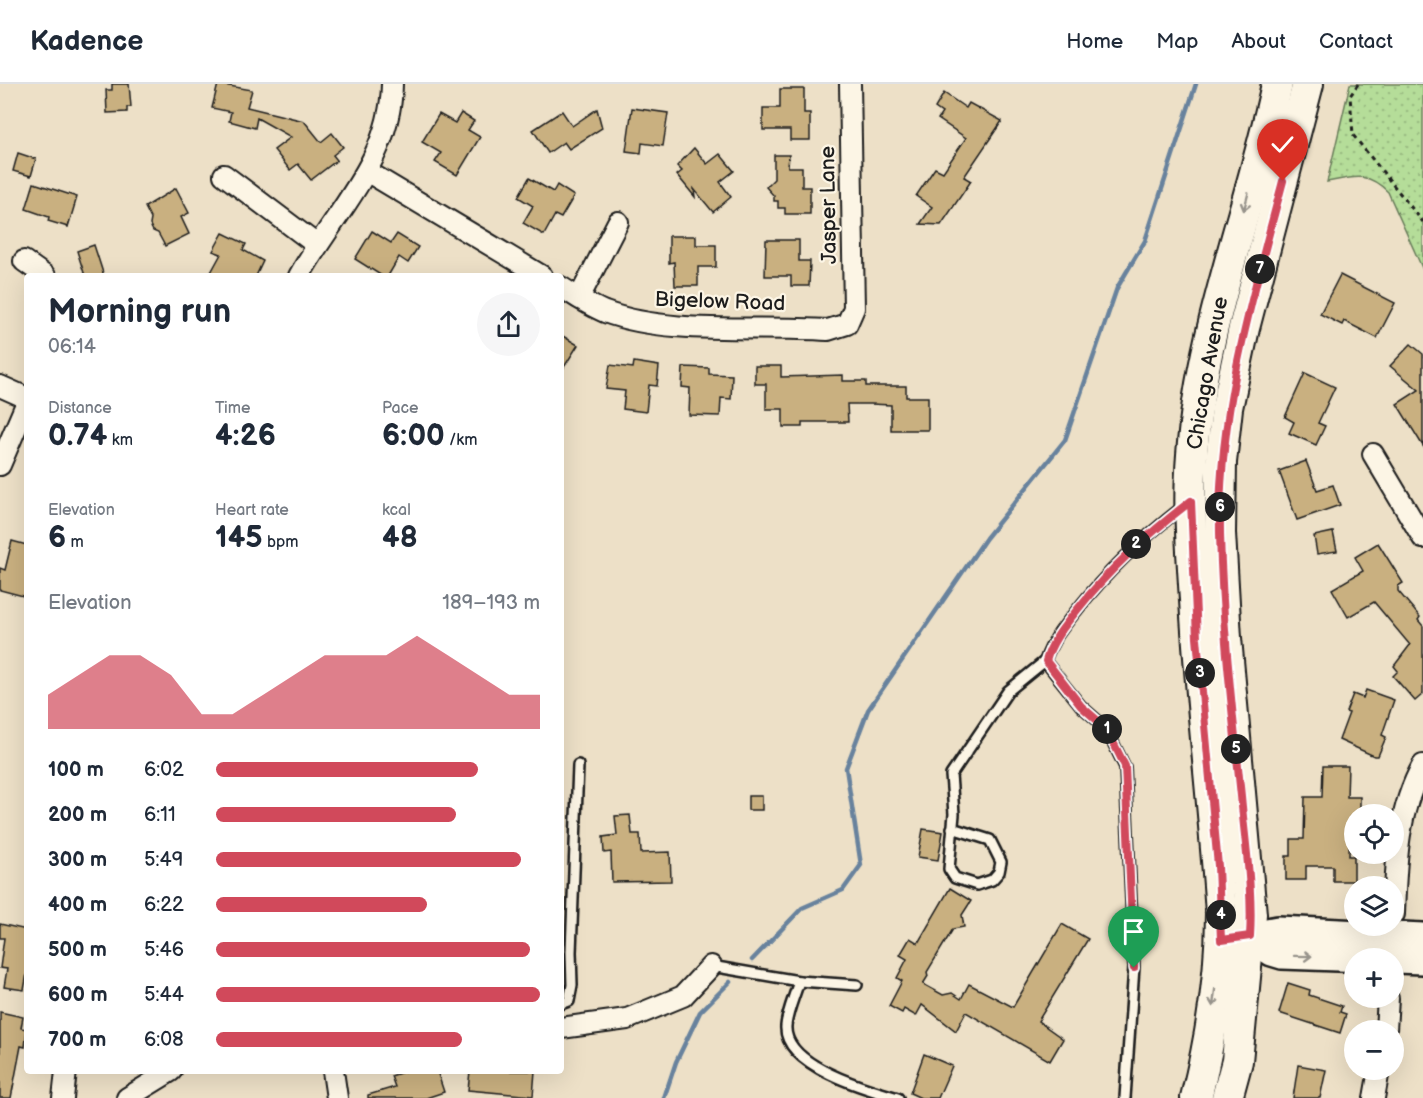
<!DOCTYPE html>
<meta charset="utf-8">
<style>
body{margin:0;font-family:"Balsamiq Sans",sans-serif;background:#f6f6f7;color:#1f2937;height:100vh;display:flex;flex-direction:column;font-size:22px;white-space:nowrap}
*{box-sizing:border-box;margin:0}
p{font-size:20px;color:#747a83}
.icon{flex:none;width:33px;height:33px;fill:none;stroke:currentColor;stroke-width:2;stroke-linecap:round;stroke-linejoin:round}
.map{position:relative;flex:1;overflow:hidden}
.side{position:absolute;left:24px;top:189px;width:540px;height:801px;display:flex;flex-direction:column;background:#fff;border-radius:6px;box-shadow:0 6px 24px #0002}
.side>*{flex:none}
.buttons{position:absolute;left:1344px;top:720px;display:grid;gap:12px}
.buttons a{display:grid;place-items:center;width:60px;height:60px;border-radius:50%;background:#fff;box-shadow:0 6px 24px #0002;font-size:30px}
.pin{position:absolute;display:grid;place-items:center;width:51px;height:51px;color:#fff;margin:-62px -26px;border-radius:50% 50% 50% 0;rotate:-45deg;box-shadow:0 0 6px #0007}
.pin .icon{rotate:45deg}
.km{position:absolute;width:30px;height:30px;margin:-15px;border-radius:50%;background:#222;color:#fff;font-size:16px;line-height:30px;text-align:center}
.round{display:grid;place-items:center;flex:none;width:63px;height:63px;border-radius:32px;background:#f6f6f7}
.summary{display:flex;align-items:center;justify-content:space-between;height:102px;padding:0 24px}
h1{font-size:33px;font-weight:600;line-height:45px}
.figures{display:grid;grid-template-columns:repeat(3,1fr);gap:9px;height:102px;padding:6px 24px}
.figures div{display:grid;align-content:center}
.figures b{font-size:30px;font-weight:600}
.figures small{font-size:16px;font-weight:400}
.figures p{font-size:16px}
.chart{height:168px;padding:12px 24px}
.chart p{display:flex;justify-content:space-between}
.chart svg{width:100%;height:108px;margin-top:6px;fill:#d1495b;opacity:.7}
ul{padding:0 24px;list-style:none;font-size:20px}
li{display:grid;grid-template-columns:96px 72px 1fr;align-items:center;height:45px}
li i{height:15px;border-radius:8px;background:#d1495b}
header{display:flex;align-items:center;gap:36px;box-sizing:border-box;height:84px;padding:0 30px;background:#fff;border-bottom:2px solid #e0e1e3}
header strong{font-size:28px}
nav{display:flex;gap:33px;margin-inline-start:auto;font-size:21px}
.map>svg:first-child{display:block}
</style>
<header>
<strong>Kadence</strong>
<nav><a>Home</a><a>Map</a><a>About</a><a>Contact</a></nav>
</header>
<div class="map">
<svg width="1423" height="1014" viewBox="0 0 1423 1014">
<defs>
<pattern id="grass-dots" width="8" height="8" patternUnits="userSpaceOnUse" patternTransform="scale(1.5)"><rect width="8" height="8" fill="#b5dd99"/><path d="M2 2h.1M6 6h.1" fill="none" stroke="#9bbd83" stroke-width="1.8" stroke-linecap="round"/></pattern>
</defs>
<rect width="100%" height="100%" fill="#ede0c7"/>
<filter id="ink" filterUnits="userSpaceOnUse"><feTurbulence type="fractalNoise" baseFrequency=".0167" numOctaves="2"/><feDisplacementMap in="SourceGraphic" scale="12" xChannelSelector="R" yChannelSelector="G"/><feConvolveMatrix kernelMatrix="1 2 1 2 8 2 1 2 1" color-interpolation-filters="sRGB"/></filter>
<g filter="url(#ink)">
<path fill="url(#grass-dots)" stroke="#687c5a" stroke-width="1.5" d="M1350,0h73v186l-35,-78c-21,-21 -34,-15 -61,-10z"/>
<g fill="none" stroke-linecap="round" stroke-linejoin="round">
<g stroke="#67829d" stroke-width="4.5">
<polyline points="752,876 802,824 843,806 861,781 846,684 868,626 986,454 1065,356 1117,204 1145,157 1196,0"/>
<polyline points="664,1014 676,978 700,928 730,898"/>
</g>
</g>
<g fill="#c9b080" stroke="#1c1c1c" stroke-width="1.5">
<polygon points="112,0 129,0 131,23 127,23 127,28 107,29 106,6 112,6"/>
<polygon points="218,0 252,6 247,23 304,37 321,58 332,49 343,63 333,71 337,76 311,96 298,80 290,86 274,66 291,53 257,34 255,44 229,37 231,28 212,24"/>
<polygon points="780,5 804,5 804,29 810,29 810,56 790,56 790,46 763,46 763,24 780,24"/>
<polygon points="944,9 966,24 969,19 1002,37 964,93 971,97 941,141 920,140 932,123 916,112 935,84 943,88 966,54 938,35 942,29 935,24"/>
<polygon points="632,24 668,29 663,62 642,59 641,69 626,67"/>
<polygon points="597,25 602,44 569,65 564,58 548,69 533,46 562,27 572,42"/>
<polygon points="461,29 474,37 468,46 480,53 457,91 435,78 441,69 422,58 439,30 455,39"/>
<polygon points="694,64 707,80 720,70 734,87 720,98 731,113 713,128 694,105 695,113 677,91 682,87 677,82"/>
<polygon points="18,69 36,75 31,92 13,87"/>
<polygon points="774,71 789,71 788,83 802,83 802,103 810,103 810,130 785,130 785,124 778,124 778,117 774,117 774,112 766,103 774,95"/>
<polygon points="529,94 553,108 557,101 574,112 561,134 555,131 544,151 523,139 533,122 518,113"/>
<polygon points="34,99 77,113 68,143 48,137 49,133 26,125"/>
<polygon points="176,104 189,129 181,133 189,150 165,162 158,149 153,147 150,141 151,135 145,123"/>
<polygon points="372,147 391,159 397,150 418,163 408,179 399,173 388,192 382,192 355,175"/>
<polygon points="223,149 246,160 243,166 263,177 256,192 209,192 221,170 213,167"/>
<polygon points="669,152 696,152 696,161 716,161 716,183 698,183 698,202 675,202 674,178 669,179"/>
<polygon points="766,156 799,156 799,177 810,177 809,202 791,202 791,192 765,192"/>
<polygon points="94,161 104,192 85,192 77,167"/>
<polygon points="1340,191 1395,219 1377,254 1344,237 1342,241 1320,230"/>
<polygon points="561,251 578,261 561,288"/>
<polygon points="1411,260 1423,270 1423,362 1397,320 1419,306 1390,282"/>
<polygon points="634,278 659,282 657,302 649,301 646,328 623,325 625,307 606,305 610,281 633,284"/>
<polygon points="755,282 781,282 781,293 843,291 843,297 866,297 866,302 906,302 906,313 928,313 928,346 891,346 891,321 871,320 847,320 848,338 802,338 802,343 783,343 783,325 766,325 766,300 755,300"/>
<polygon points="683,283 709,284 709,290 732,291 731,315 721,314 720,332 689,331 690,304 682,303"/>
<polygon points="1305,289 1335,303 1318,339 1325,342 1316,361 1289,349 1294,338 1285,333"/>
<polygon points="1306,377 1317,406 1333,401 1340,421 1297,436 1279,387"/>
<polygon points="1333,448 1337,467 1317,470 1314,452"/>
<polygon points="12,457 27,461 27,513 0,506 0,484 5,486"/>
<polygon points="1378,459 1403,499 1398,502 1398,507 1420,533 1418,536 1423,542 1423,610 1415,617 1393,592 1398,587 1394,582 1410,561 1374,518 1348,533 1332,505 1363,487 1355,473"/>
<polygon points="1366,606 1394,616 1382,651 1386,653 1378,672 1374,672 1339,656 1349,629 1346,628 1353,610 1363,614"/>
<polygon points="1323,682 1348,682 1347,713 1360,713 1360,730 1350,733 1349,772 1354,772 1354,797 1333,797 1333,782 1306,782 1306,796 1286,796 1286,772 1291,772 1291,755 1304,755 1305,713 1322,713"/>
<rect x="748" y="712" width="14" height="14"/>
<polygon points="630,731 632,750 640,750 641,769 670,768 671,797 612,798 611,768 604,769 603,753 617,751 615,732"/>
<polygon points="923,745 943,748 938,776 918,773"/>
<polygon points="950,804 971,817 962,831 964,843 953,845 927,888 928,892 923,900 943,911 952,909 961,915 969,900 1013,923 1062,840 1088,855 1038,937 1063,955 1050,977 966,928 956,947 922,921 916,932 904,925 902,929 889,922 902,897 897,894 907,875 900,871 910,854 918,859"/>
<polygon points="0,840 27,846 27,890 24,906 4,903 7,885 0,884 4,854 0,854"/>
<polygon points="1288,899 1310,906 1309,911 1342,922 1340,928 1346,930 1340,949 1279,929"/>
<polygon points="0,928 23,933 21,944 27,945 25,963 21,962 11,1014 0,1014"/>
<polygon points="924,970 952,982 938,1014 921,1014 910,1009"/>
<polygon points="1298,981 1326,986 1320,1014 1293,1014"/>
<polygon points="406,987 437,987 444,1008 426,1014 368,1014 368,1011 395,1003 391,992"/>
<polygon points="470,987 535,987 533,1012 468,1006"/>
</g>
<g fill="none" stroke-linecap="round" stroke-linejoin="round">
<defs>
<g id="lane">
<polyline points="952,744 990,756 1001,778 999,788 992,796 977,801 955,794 949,785 954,730 951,691 1008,607 1045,577"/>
<polyline points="711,882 799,897"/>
<path d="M857,901l-58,-4c-4,14 -12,31 -13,45 -3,40 83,64 112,72"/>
<polyline points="561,920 569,917 572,901 571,868 578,681"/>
<path d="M1125,1014l9,-131 -9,-200 -19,-39 -25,-22 -36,-45c7,-21 19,-35 32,-51 32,-41 67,-73 107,-104"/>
</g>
<g id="street">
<polyline points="368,88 542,192"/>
<polyline points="224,91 317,161"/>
<polyline points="24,177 45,192"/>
<path d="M299,192c35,-63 92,-116 93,-192"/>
<path d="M561,203c14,9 29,19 44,25 65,24 153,13 223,18l19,-6 7,-16 -4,-224"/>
<polyline points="579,214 618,138"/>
<polyline points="0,302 27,314"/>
<polyline points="1373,370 1423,454"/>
<polyline points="0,381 27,318"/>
<path d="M1394,830c2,-51 3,-103 29,-149"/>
<polyline points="561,944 627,935 683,912 711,882"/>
<polyline points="1386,946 1388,914"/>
<polyline points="333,987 337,1014"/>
<polyline points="63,1014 66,987"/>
<polyline points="127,1014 171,987"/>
<polyline points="1374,1014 1379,986"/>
</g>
<g id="secondary">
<polyline points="1250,853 1272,868 1282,871 1423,876"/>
<polyline points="1228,855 1278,846 1423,853"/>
</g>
<g id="primary">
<path d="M1196,1014c15,-60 25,-123 25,-185 -7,-105 -20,-208 -26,-313 -3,-48 -7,-96 -3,-145 9,-127 59,-247 85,-371"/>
<polyline points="1227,1014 1237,977 1251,830 1226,554 1220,449 1221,378 1227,324 1244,244 1308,0"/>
</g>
</defs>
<use href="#lane" stroke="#1c1c1c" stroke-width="14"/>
<use href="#street" stroke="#1c1c1c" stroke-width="24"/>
<use href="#secondary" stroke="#1c1c1c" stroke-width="32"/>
<use href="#primary" stroke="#1c1c1c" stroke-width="34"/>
<polyline stroke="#1c1c1c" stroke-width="3" stroke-dasharray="4.5 4.5" stroke-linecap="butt" points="1358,0 1350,12 1353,51 1423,138"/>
<use href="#lane" stroke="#fcf5e5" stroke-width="9"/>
<use href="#street" stroke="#fcf5e5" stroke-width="20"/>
<use href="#secondary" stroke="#fcf5e5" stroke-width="27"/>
<use href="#primary" stroke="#fcf5e5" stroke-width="30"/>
</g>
<defs><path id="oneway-shaft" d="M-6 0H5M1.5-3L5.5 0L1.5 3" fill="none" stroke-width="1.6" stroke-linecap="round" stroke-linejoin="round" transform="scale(1.5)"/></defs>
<g stroke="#97938b">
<use href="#oneway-shaft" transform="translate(1246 118) rotate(105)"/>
<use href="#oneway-shaft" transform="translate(1303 872) rotate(1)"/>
<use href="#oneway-shaft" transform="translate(1214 914) rotate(97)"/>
</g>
</g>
<g fill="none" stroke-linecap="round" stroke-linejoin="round" filter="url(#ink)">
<defs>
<path id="route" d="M1134,884l-9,-202 -19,-38 -25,-22 -35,-45c6,-21 18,-34 31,-51 34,-43 71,-76 114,-109l6,137 21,228 3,74 29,-4c3,-46 -5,-94 -9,-140 -9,-87 -19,-175 -21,-263 -2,-121 32,-235 63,-352"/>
</defs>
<use href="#route" stroke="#fff" stroke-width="12"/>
<use href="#route" stroke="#d1495b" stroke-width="8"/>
</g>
<g text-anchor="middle" stroke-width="4.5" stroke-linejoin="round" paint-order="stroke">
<g font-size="21" fill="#1c1c1c" stroke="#fcf5e5">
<text transform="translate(828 121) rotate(-91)" y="7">Jasper Lane</text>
<text transform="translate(720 217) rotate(2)" y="7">Bigelow Road</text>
<text transform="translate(1207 289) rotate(-80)" y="7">Chicago Avenue</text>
</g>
</g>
</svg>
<div class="buttons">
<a><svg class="icon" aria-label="locate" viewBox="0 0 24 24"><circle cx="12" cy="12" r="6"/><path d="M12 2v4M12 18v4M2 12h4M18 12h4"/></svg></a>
<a><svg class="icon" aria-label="layers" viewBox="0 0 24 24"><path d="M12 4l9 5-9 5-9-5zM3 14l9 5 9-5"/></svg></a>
<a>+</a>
<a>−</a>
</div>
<div class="pin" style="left:1134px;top:884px;background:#1e9e55"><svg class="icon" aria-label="arrive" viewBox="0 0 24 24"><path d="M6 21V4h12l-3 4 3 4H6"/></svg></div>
<div class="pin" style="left:1283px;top:97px;background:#d93025"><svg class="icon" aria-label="check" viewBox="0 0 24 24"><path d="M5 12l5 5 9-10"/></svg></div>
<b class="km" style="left:1107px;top:645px">1</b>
<b class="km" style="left:1136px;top:460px">2</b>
<b class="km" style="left:1200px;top:589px">3</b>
<b class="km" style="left:1221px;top:831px">4</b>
<b class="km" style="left:1236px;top:665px">5</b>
<b class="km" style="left:1220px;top:423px">6</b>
<b class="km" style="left:1260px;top:185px">7</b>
<section class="side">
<div class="summary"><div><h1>Morning run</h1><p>06:14</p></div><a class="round"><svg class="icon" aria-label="share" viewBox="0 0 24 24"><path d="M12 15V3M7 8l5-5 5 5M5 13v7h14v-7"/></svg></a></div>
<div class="figures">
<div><p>Distance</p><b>0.74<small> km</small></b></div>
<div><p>Time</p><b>4:26</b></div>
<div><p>Pace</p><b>6:00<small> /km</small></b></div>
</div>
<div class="figures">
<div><p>Elevation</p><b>6<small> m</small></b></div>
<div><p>Heart rate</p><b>145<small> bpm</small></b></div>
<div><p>kcal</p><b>48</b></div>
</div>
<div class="chart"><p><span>Elevation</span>189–193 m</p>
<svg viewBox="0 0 160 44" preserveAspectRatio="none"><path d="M0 44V30L10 22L20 14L30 14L40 22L50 38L60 38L70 30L80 22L90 14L100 14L110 14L120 6L130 14L140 22L150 30L160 30V44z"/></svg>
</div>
<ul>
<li><b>100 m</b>6:02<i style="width:81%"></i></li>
<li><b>200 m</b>6:11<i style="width:74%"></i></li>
<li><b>300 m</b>5:49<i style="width:94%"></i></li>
<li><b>400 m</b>6:22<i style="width:65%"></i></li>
<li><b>500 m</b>5:46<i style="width:97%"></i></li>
<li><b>600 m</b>5:44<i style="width:100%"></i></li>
<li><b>700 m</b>6:08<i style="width:76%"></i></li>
</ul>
</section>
</div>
